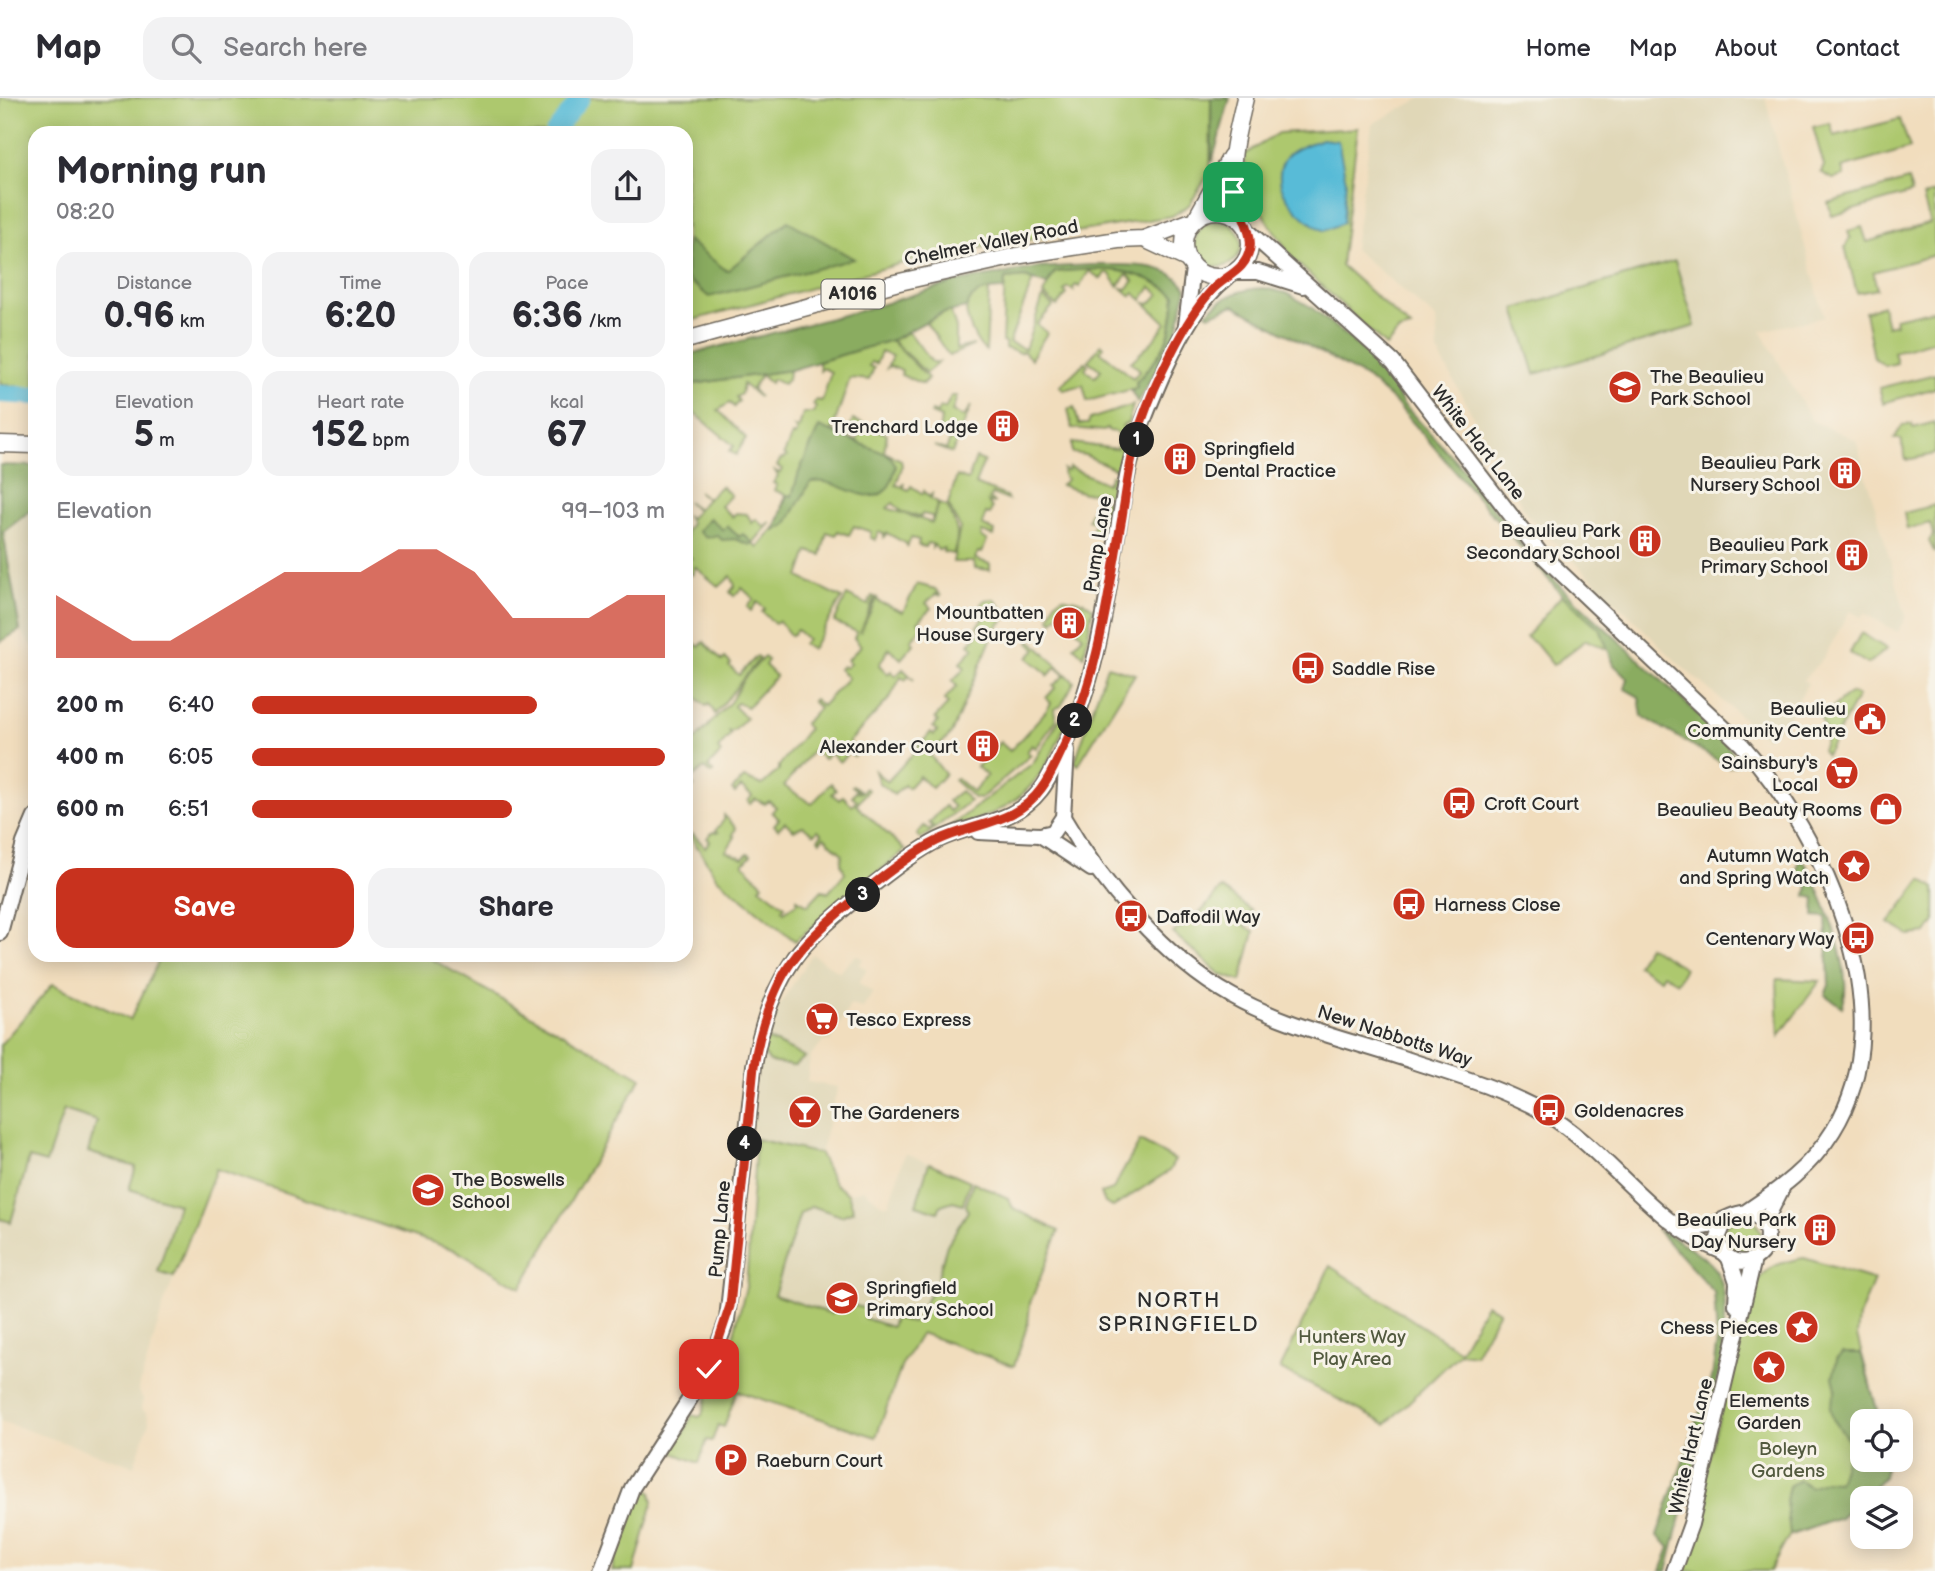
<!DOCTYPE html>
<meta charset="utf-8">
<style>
body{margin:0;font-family:"Balsamiq Sans",sans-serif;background:#f2f2f3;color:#2b2b33;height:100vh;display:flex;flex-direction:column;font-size:26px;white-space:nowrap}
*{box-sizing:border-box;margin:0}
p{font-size:23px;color:#7c7c81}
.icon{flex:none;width:38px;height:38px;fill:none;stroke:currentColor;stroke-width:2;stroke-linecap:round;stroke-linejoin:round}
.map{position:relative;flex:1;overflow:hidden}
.panel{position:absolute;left:28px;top:28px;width:665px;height:836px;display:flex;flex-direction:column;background:#fff;border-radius:21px;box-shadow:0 4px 18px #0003}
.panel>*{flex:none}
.controls{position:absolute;left:1850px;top:1311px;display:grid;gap:14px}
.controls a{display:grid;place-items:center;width:63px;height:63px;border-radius:14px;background:#fff;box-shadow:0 4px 18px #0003;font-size:35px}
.pin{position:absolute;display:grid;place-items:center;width:60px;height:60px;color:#fff;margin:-30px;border-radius:14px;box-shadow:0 4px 10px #0006}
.km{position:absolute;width:35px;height:35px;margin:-18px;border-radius:50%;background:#222;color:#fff;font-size:19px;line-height:35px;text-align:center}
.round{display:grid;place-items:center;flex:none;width:74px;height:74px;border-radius:21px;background:#f2f2f3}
.overview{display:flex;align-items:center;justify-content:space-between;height:119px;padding:0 28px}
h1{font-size:38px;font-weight:700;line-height:52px}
.metrics{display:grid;grid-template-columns:repeat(3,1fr);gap:10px;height:119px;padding:7px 28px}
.metrics div{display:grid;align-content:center;border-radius:18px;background:#f2f2f3;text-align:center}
.metrics b{font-size:35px;font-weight:700}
.metrics small{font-size:19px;font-weight:400}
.metrics p{font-size:19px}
.chart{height:196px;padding:14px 28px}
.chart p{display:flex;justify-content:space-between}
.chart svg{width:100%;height:126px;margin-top:7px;fill:#c8321e;opacity:.7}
.button{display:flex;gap:14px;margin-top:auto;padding:14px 28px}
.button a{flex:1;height:80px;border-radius:21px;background:#c8321e;color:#fff;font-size:28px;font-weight:700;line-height:80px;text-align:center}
.button a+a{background:#f2f2f3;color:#2b2b33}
ul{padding:0 28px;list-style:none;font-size:23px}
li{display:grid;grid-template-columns:112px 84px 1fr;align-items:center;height:52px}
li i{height:18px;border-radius:9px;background:#c8321e}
header{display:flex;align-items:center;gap:42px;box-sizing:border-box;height:98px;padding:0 35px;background:#fff;border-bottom:2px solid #e1e1e2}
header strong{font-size:33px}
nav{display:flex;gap:38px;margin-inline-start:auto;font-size:24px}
.search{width:490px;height:63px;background:#f2f2f3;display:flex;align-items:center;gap:18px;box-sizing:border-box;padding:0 24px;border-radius:21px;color:#7c7c81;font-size:26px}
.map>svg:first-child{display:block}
</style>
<header>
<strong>Map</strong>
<div class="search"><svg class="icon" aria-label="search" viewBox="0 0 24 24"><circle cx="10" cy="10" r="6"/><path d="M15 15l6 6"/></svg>Search here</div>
<nav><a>Home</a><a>Map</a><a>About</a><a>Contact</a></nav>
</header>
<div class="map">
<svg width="1935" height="1473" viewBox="0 0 1935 1473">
<rect width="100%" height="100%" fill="#f7f3e8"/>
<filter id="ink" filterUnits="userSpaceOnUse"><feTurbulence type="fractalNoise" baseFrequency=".0143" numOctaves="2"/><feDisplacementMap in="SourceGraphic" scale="14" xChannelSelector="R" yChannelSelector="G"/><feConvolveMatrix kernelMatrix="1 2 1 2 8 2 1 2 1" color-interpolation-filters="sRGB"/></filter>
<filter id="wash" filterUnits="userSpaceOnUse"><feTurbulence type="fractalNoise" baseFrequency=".00686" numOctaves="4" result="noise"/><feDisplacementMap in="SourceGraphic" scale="28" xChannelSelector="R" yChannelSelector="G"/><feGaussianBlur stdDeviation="1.57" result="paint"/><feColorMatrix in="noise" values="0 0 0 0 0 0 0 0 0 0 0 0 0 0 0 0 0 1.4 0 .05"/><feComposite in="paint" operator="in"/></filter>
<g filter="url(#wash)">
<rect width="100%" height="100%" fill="#f1ddbd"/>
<g fill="#e0d7b7">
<polygon points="1422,0 1765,0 1824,219 1761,233 1812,323 1856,342 1906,518 1898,534 1864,515 1861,519 1850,513 1824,559 1803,582 1808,585 1785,626 1766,640 1680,567 1527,417 1438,254 1436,221 1354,151 1372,26"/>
<polygon points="35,409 35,551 20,532 3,434"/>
<polygon points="812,856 839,874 856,857 863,861 859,867 867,871 859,885 873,894 863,910 850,907 831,943 823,944 810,959 807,984 838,989 820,1056 834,1085 848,1096 863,1091 883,1107 889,1106 905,1055 996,1094 902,1267 876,1339 711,1284 733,1239 746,1189 756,1041 749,1017 760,953 777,911"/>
<polygon points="161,858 426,858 641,980 521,1190 455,1152 216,1071 165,1203 138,1293 144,1302 141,1311 147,1315 149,1324 134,1368 0,1323 0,947 53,886 130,922"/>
</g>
<g fill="#adc86e" stroke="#6c7a4c" stroke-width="2">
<polygon points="0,0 1211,0 1210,74 1189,107 1172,118 925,159 686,224 686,35 35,35 35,291 0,286"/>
<polygon points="1900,21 1910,50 1842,70 1844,78 1833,81 1821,74 1824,68 1813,29 1830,25 1834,38"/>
<polygon points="1358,30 1341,167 1411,230 1399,233 1386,248 1293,161 1249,95 1244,57 1278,35"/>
<polygon points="1908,82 1912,95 1832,118 1828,105"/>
<polygon points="1934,94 1935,157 1873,174 1877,191 1857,195 1845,149 1850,140 1848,133 1862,129 1867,144 1930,125 1923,99"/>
<circle cx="1218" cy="146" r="23"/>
<polygon points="1675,163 1695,228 1535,276 1515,211"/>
<path d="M1097,170l38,3 40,23c-3,44 -9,56 -39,88l1,6 -50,13 -4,-16 -20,5 -3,-4 25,-24 3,3 -3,4 10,8 6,-7 -13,-9 13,-17 3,3 -4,4 33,27 7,-8 -9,-8 21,-20 14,-19 -21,-20 5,1 9,-10 -8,-7 -9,13 -8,-7 -3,3 -9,-8 5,1 7,-8 -7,-7 -9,12 -9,-13h-4l-4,6 -12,-8 -10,16 -3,-2 -4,4 3,3 -7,-5 -4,4 3,3 -10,12 -14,-12 12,-22z"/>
<polygon points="1025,179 1033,182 1009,245 1025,251 1043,199 1053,208 1037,226 1047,235 1031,261 1023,253 1020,255 1005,250 1005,245 1002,244 1005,181"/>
<path d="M985,191h4l-3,62c-9,-6 -23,-34 -19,-47 2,-6 12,-11 18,-15z"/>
<polygon points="1882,207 1887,228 1896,226 1895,220 1935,211 1935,242 1894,254 1897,265 1885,268 1874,260 1865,214"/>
<polygon points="950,212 956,230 956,251 974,247 949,258 926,224"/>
<polygon points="909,234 932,264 939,264 926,275 892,242"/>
<path d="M890,241l38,39 -5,6 -22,-9 1,-4 -12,-5 -3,2 5,-12 -11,-4 -5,12 -5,-2 -2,4 5,2 -5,12 -19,-2 -18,53 25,10 2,-7 -10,-4 4,-10 11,4 -1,6 3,1 2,-5 19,8 -3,18 17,8 1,7 -6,18 7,2 1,-4v5l5,2 2,-4 12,8 1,-3 5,6 3,-3 -1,5 7,3 -6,19v-5l-10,-2 -1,3 -19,-5 -9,-9 -6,5 45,15 7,-19 8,2c9,18 14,28 6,48l-10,-2 1,-4 -6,2 -4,-5 -2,3v-4l-5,-1 -2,4 -7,-2 1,-5 -8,-2 -4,9v-3l-20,-11 -3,4v-3l-6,-2 -3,8 -5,-3 1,-5 -17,-6 -5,9 -11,-4 -2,4 -9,-3 -6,23 -13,-4 -9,26 43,21 -30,51 -9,-5 4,-5 -10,-9 -6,6 -12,-15 -4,3 -13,-12 3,-3 -8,-7 -6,9 -4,-4 7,-8 -12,-11 -8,8 -4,-4 5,-6 -4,-10 -12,11 -24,-20 -3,8 -3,-2 -3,2v-17h5l-5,-5v-23l5,-6 -5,-9 4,3 7,-7 -10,-10 11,8 9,-10 -9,-8 10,8 13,-13 10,9 -10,11 11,11 4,-4 11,1 5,9 4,-4 8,7 7,-4 -18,21 5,5 18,-22 8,-19 -2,-1 4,-11 -12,-5 3,-5 -4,-2 5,-7 -3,-5 5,2 2,-4 -5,-3 3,-6 7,-3 -3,-3 8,-19 3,1 2,-5 -3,-4 5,1 4,-15h10l3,-6 -3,-2 3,-5 6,1 9,-29 -8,-4 -3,3 -1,-9z"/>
<polygon points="789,272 788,282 783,286 773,281 770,285 761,277 752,291 759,299 743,286 741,296 736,299 739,303 734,309 730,305 718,312 746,340 736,357 729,353 734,348 690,311 690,307 686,311 686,287"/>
<polygon points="1935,276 1935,290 1883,305 1879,290"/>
<polygon points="951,298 957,298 952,314 964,319 971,308 952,355 934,348 946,352 951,339 939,334 941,320 931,316 932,313 937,315 940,309 945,311"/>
<polygon points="1133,307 1128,325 1122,328 1126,334 1115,403 1103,394 1084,395 1061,387 1067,381 1064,379 1063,371 1068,373 1069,369 1107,386 1111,377 1116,378 1118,372 1085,357 1072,355 1072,345 1117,351 1117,334 1109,333 1107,330 1104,333 1072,330 1068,311 1074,309 1079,326 1088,326 1090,321"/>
<polygon points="1935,324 1935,356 1906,362 1901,341 1894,341 1902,328 1912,326 1913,330"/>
<polygon points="976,360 984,363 975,386 1006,398 1008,402 992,396 989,401 995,405 988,404 992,410 990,416 986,415 982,427 995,433 994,438 982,434 981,439 987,442 982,455 978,454 975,461 990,466 990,472 975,470 974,464 953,464 960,430 948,406 957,378 968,382"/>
<polygon points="1096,400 1112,405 1106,428 1107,439 1091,435 1095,424 1088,422"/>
<polygon points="1935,407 1935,455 1929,443 1933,437 1930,425 1907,431 1904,415"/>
<polygon points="917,486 935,491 941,498 936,496 926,505 931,510 918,524 923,529 911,542 914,546 901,561 889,550 879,567 888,576 891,573 896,578 903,571 914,582 909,578 905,582 901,579 890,600 849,644 858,653 854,658 849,654 840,664 830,655 824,661 813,652 784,688 812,706 831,685 836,692 832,696 839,702 843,698 852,707 857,702 852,698 856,693 861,695 852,688 853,687 862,694 866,690 868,692 856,707 905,752 795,843 717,780 691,739 693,736 705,749 710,743 707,740 713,734 718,734 716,732 724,722 724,717 736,730 733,737 735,739 726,753 743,760 748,755 751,757 743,766 763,786 760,789 785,808 782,811 784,814 797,805 797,801 808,807 822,792 828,795 845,775 841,765 842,756 824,739 820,743 818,741 822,736 818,732 814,736 803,728 794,732 785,724 778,731 774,727 779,721 772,714 776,709 769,703 765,706 755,701 750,706 748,703 752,698 741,689 735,695 732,692 744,680 762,687 779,672 779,668 808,631 804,626 819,610 812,603 814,601 822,608 848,580 839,571 842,568 846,570 850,565 847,562 861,548 854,540 857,534 834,524 847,497 868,507 872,498 875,499 860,535 877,500 879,504 903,514"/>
<polygon points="1562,497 1600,531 1609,552 1586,542 1553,567 1536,546 1526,539"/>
<polygon points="1062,499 1084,504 1093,510 1084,558 1074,548 1083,538 1075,530 1084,519 1068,505 1053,523 1050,520 1055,504"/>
<polygon points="994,501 1005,513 1011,513 995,532 951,636 930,657 945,676 932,690 919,678 908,690 904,687 894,697 879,685 875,673 887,684 919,649 916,643 920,647 931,634 934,637 937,633 933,629 938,624 935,620 948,606 944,602 957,588 952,583 965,570 960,565 974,550 969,546 981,532 977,528 990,514 981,506 985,502"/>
<polygon points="1861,535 1887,551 1868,566 1850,555"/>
<polygon points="686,538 699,549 704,544 722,563 725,560 731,566 729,568 739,577 757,558 760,560 715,616 709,606 706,608 697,600 694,603 691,601 694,598 688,593 691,589 686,588"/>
<polygon points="1031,542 1074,584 1061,608 1054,611 1056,622 1036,650 1032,647 1027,654 1031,657 980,701 974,700 954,682 956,680 973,694 987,678 977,669 1000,644 1010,653 1047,612 1051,605 1046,600 1055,590 1053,588 1065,577 1056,569 1047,579 1048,576 1028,560 1036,551 1029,545"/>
<polygon points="764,559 768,562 765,567 776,578 747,609 737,605 734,608 746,620 734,633 729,633 731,636 718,651 721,655 708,669 713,674 711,676 704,670 689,683 694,688 690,692 686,688 686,652 731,603 745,579"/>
<polygon points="1107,568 1135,576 1078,667 1075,664"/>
<polygon points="1850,595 1858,598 1826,657 1822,652 1827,639 1821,619"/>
<path d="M1061,619l6,2c-24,67 -51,93 -119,109l85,-65z"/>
<polygon points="960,693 970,703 921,741 917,737 924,728 929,732 933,728 929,725 945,708 950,713 954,709 948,703"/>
<polygon points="1922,781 1935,790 1935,823 1927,835 1909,837 1889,825"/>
<polygon points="1221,790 1252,813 1244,827 1254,834 1241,883 1221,877 1173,835 1202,813"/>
<polygon points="1648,848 1685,870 1677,884 1663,876 1660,881 1637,867"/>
<polygon points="161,858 426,858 641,980 521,1190 455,1152 216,1071 174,1179 158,1174 178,1106 129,1091 136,1069 88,1054 97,1023 64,1012 46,1065 29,1060 11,1124 0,1121 0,947 53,886 130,922"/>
<polygon points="1777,881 1820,883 1779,938"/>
<polygon points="765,940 805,959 794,968 770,964 762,953"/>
<path d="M756,1041l64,15 14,29 14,11 6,17 -13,5 -29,-10 -12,8 -26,81 58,19 5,-14 29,9 -2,9 27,9 3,-9 18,5c12,-8 10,-25 22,-33l13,-45 21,-34 -2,-6 7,-23 35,16 5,10 46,23 -29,72 -2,20 -14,43 -93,-33 -19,32 -26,72 -139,-46 -13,36 -6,-2 -6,16 -5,-1 -8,23 -28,-11 8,-20 5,1 8,-18 7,2 3,-2 9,-33 22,-45 13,-50z"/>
<polygon points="1140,1043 1175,1062 1169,1073 1113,1109 1105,1105 1101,1095 1113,1091"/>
<polygon points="929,1065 970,1083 963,1106 953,1103 941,1107 938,1114 916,1107"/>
<circle cx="1742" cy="1139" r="19"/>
<path d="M1804,1160l70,22 -15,37 -2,19 23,85h-18v39h24l-2,17 -44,41 -51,18 -19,35h-89l69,-280c14,-23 28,-29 54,-33z"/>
<polygon points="1330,1168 1460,1253 1486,1206 1499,1213 1475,1257 1460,1255 1386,1326 1280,1271"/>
<polygon points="643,1389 651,1394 653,1404 634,1473 612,1473 618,1442"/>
</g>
<g fill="#8aac61" stroke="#5a6c46" stroke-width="2">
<polygon points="1211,0 1230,0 1212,64"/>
<polygon points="788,123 854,161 709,199 686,180 686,141 727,173"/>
<path d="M1091,167c32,1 75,-6 96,23l-10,43 -39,72 -7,-12 6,-3 -1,-6c30,-31 36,-44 39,-87 -38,-29 -75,-28 -120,-23l-8,13 -22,-8 -20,2 -1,10c-16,0 -32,2 -38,19l-26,6 -48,26 -101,30 -105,15v-30l181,-46 88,-27 81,-14z"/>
<path d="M1264,190l22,5 25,14 47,39 32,34 13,24 63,68 56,73 40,43 154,143 22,29 -2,5 -7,2 -87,-51 -3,-19 -14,-8 3,-11 -14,-13 -14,-36 -38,-34 -167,-193 -28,-24 -133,-73 -25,10 -3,-2c18,-17 33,-24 58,-25z"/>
<path d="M819,329l70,28 7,10c-11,64 -57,7 -86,18l-24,42 -11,6 12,-36 5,1 7,-24z"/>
<polygon points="0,367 35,368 35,409 3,434 20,532 0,544"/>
<polygon points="710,420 723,432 727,428 739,439 743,436 753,445 750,447 735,441 722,442 717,437 706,440 698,433"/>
<path d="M1800,757c20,29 56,118 42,152l-17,-12 4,-10 -3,-68 -12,-1 1,-18 -9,-2 3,-15 -13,-4z"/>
<path d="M1656,1131c65,33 76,44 65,118l4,1 -58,223h-6l9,-24 -13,-11 55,-158 5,-38 -3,-48z"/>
<polygon points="1842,1255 1861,1255 1880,1323 1862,1323 1862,1362 1886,1362 1884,1379 1840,1420 1790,1437 1786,1403 1789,1388 1799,1382 1810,1389 1825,1383 1838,1384 1851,1345 1833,1321 1830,1310 1836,1291 1833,1279 1837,1261"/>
</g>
<path fill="#59bbd7" stroke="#427381" stroke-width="2" d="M1322,41l16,2 8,40 -3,42 -19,8c-22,-12 -56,-41 -40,-71 7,-12 26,-16 38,-21z"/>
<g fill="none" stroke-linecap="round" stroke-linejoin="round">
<g stroke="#59bbd7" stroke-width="18">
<polyline points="554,35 581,0"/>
<polyline points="0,296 35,298"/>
</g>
</g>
</g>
<g filter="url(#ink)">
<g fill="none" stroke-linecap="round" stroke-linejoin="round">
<defs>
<g id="secondary">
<path d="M1249,134l144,130 147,191 202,192c82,91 165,268 91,386 -22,36 -54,59 -89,82"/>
<polyline points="1238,174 1258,174 1303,188"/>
<polyline points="1186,227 1193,170"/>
<path d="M1063,719c38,66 102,142 169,179 55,31 121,45 180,65 45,15 92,28 133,52 65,39 106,111 178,139"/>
<polyline points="978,734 1040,737 1053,734 1063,719 1067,652"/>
<polyline points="1040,737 1091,771"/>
<polyline points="0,835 24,745 35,719"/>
<polyline points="1764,1126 1782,1090"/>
<path d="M1681,1131c9,-1 18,-1 27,-3 15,-4 29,-18 46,-11 20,10 16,41 -6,46 -16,4 -28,-8 -30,-23l8,-19"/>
<polyline points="1729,1160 1737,1184 1736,1207"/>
<path d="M601,1473l31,-83 77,-119 18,-49 27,-254c6,-37 19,-77 41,-109 19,-28 111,-101 143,-117 35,-17 76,-16 102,-49 10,-12 16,-29 23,-42 42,-86 46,-180 64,-272 8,-39 23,-74 39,-110 16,-34 33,-67 62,-90"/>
<polyline points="1674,1473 1691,1426 1754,1161"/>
</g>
<g id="primary">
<circle cx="1217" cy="146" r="33"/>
<polyline points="1198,117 1231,58"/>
<path d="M1244,126c-19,-53 -11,-73 1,-126"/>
<polyline points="1144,141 1189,162"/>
<polyline points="686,242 895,185 1021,157 1118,142 1144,141 1189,124"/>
<polyline points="0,346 35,347"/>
</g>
</defs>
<use href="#secondary" stroke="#70695e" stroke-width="18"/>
<use href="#primary" stroke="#70695e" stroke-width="19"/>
<use href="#secondary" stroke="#fff" stroke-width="14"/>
<use href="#primary" stroke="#fff" stroke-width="16"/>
</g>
</g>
<g fill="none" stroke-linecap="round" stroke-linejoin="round" filter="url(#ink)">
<defs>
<path id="route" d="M709,1271l21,-63 24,-240c5,-34 20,-83 42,-110 24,-32 106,-98 141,-115 36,-18 79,-17 104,-52 10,-13 16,-29 23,-43 35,-71 44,-151 58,-229 5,-32 9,-64 19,-94 13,-38 44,-104 71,-133 14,-15 34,-19 38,-42 3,-17 -12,-40 -17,-56"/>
</defs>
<use href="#route" stroke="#fff" stroke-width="14"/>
<use href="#route" stroke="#c8321e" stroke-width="9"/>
</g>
<defs>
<symbol id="school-disc" viewBox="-11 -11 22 22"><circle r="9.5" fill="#c8321e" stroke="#f7f3e8"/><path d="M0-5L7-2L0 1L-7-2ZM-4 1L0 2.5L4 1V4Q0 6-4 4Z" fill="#fff"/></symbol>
<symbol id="building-disc" viewBox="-11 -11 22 22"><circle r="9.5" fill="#c8321e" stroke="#f7f3e8"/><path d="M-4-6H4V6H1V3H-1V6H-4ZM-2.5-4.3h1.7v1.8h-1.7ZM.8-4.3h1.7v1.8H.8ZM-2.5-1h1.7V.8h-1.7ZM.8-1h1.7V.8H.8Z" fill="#fff"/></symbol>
<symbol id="bus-disc" viewBox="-11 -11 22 22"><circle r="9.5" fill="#c8321e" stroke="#f7f3e8"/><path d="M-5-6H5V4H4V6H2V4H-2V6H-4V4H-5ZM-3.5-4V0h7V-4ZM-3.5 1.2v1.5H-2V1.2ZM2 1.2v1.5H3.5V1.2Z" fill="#fff"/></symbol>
<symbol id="civic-disc" viewBox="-11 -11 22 22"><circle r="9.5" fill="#c8321e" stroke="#f7f3e8"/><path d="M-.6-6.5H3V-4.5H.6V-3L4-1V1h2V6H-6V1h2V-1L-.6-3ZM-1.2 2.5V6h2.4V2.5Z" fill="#fff"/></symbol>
<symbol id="supermarket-disc" viewBox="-11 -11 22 22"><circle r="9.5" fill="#c8321e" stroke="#f7f3e8"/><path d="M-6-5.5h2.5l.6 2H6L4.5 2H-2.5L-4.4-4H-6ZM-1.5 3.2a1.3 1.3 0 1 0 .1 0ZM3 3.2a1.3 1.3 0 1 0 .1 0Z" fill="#fff"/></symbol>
<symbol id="shop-disc" viewBox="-11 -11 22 22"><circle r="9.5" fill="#c8321e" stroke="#f7f3e8"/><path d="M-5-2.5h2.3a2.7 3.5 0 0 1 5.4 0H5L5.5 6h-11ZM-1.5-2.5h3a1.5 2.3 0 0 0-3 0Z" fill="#fff"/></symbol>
<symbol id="sight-disc" viewBox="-11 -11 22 22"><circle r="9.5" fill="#c8321e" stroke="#f7f3e8"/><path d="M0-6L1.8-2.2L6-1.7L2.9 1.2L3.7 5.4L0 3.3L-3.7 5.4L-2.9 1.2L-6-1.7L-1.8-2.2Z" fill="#fff"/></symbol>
<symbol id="bar-disc" viewBox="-11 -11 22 22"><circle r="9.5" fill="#c8321e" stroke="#f7f3e8"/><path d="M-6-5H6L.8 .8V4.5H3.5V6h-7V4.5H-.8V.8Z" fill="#fff"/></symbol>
<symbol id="parking-disc" viewBox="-11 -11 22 22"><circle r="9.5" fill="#c8321e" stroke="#f7f3e8"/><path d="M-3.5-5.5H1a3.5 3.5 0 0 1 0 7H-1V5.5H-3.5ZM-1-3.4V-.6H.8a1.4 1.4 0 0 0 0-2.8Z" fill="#fff"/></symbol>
</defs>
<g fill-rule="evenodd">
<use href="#school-disc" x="1606" y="270" width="38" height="38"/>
<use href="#building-disc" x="984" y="309" width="38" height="38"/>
<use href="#building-disc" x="1161" y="342" width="38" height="38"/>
<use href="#building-disc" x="1826" y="356" width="38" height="38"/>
<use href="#building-disc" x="1626" y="424" width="38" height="38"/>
<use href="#building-disc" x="1833" y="438" width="38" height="38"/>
<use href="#building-disc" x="1050" y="506" width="38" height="38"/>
<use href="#bus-disc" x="1289" y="551" width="38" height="38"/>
<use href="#civic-disc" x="1851" y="602" width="38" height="38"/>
<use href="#building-disc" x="964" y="629" width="38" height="38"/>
<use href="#supermarket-disc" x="1823" y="656" width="38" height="38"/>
<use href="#bus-disc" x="1440" y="686" width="38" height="38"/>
<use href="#shop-disc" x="1867" y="692" width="38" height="38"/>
<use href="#sight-disc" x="1835" y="749" width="38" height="38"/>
<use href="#bus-disc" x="1390" y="787" width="38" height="38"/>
<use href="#bus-disc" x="1112" y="799" width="38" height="38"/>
<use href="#bus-disc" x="1839" y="821" width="38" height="38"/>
<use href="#supermarket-disc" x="803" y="902" width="38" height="38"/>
<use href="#bus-disc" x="1530" y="993" width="38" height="38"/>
<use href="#bar-disc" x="786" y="995" width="38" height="38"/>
<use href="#school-disc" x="409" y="1073" width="38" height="38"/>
<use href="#building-disc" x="1801" y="1113" width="38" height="38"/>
<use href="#school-disc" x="823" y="1181" width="38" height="38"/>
<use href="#sight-disc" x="1783" y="1210" width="38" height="38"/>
<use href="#sight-disc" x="1750" y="1250" width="38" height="38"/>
<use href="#parking-disc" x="712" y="1343" width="38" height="38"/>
</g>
<g text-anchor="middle" stroke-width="6" stroke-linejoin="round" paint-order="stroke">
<rect fill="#f7f3e8" stroke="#686764" stroke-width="2" x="821.5" y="181.5" width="63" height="29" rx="5"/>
<g font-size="18" font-weight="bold" fill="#2b2b2b">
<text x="853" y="202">A1016</text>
</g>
<g font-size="19" fill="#2b2b2b" stroke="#f7f3e8">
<text transform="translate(991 144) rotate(-11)" y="7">Chelmer Valley Road</text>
<text transform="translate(1479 344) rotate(52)" y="7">White Hart Lane</text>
<text transform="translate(1097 446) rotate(-81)" y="7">Pump Lane</text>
<text transform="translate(1395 937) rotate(18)" y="7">New Nabbotts Way</text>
<text transform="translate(719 1131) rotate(-85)" y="7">Pump Lane</text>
<text transform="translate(1690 1348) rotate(-77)" y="7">White Hart Lane</text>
</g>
<g font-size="19" fill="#2b2b2b" stroke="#f7f3e8" text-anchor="end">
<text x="1650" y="285" text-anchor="start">The Beaulieu<tspan x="1650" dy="22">Park School</tspan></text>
<text x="978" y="335">Trenchard Lodge</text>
<text x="1204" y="357" text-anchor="start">Springfield<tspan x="1204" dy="22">Dental Practice</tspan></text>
<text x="1820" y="371">Beaulieu Park<tspan x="1820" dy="22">Nursery School</tspan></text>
<text x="1620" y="439">Beaulieu Park<tspan x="1620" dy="22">Secondary School</tspan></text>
<text x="1828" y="453">Beaulieu Park<tspan x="1828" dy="22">Primary School</tspan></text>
<text x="1044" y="521">Mountbatten<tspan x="1044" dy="22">House Surgery</tspan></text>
<text x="1332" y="577" text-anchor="start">Saddle Rise</text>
<text x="1846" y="617">Beaulieu<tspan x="1846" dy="22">Community Centre</tspan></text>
<text x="958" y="655">Alexander Court</text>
<text x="1818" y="671">Sainsbury's<tspan x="1818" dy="22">Local</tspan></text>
<text x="1484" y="712" text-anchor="start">Croft Court</text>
<text x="1862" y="718">Beaulieu Beauty Rooms</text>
<text x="1829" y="764">Autumn Watch<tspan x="1829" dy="22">and Spring Watch</tspan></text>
<text x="1434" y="813" text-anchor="start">Harness Close</text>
<text x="1156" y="825" text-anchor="start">Daffodil Way</text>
<text x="1834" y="847">Centenary Way</text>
<text x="846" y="928" text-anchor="start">Tesco Express</text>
<text x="1574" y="1019" text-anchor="start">Goldenacres</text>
<text x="830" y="1021" text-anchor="start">The Gardeners</text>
<text x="452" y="1088" text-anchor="start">The Boswells<tspan x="452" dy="22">School</tspan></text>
<text x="1796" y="1128">Beaulieu Park<tspan x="1796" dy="22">Day Nursery</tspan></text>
<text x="866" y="1196" text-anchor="start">Springfield<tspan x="866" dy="22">Primary School</tspan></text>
<text x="1778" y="1236">Chess Pieces</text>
<text x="1769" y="1309" text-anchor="middle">Elements<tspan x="1769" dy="22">Garden</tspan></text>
<text x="756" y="1369" text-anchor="start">Raeburn Court</text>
</g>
<g font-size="19" fill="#525a3f" stroke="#f7f3e8">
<text x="1352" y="1245">Hunters Way<tspan x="1352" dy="22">Play Area</tspan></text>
<text x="1788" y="1357">Boleyn<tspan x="1788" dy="22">Gardens</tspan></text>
</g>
<g font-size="21" letter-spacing="2" fill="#2b2b2b" stroke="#f7f3e8">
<text x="1179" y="1209">NORTH<tspan x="1179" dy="24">SPRINGFIELD</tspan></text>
</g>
</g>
</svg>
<div class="controls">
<a><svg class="icon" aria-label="locate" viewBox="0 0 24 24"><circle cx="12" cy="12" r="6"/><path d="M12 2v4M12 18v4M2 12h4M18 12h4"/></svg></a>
<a><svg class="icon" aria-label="layers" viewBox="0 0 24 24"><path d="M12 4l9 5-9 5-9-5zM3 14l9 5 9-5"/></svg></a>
</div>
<div class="pin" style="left:1233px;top:94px;background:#1e9e55"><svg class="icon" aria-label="arrive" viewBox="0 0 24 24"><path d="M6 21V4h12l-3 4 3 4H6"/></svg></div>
<div class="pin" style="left:709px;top:1271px;background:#d93025"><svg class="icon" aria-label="check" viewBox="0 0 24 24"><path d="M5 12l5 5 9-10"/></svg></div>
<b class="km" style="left:1137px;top:342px">1</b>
<b class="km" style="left:1075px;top:623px">2</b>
<b class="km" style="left:863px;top:797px">3</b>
<b class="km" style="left:745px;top:1046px">4</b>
<section class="panel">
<div class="overview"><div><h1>Morning run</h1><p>08:20</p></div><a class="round"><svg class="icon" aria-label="share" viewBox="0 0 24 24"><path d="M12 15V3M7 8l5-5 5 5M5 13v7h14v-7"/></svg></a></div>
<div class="metrics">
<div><p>Distance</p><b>0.96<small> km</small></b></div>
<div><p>Time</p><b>6:20</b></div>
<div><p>Pace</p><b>6:36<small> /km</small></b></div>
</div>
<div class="metrics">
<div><p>Elevation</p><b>5<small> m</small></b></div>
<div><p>Heart rate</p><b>152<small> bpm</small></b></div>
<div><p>kcal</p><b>67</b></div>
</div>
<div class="chart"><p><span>Elevation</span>99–103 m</p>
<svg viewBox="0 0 160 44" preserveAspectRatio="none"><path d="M0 44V22L10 30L20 38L30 38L40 30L50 22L60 14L70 14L80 14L90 6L100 6L110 14L120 30L130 30L140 30L150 22L160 22V44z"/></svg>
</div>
<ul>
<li><b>200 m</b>6:40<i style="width:69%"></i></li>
<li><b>400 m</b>6:05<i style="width:100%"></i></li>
<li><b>600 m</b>6:51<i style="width:63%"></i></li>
</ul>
<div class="button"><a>Save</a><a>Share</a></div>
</section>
</div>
